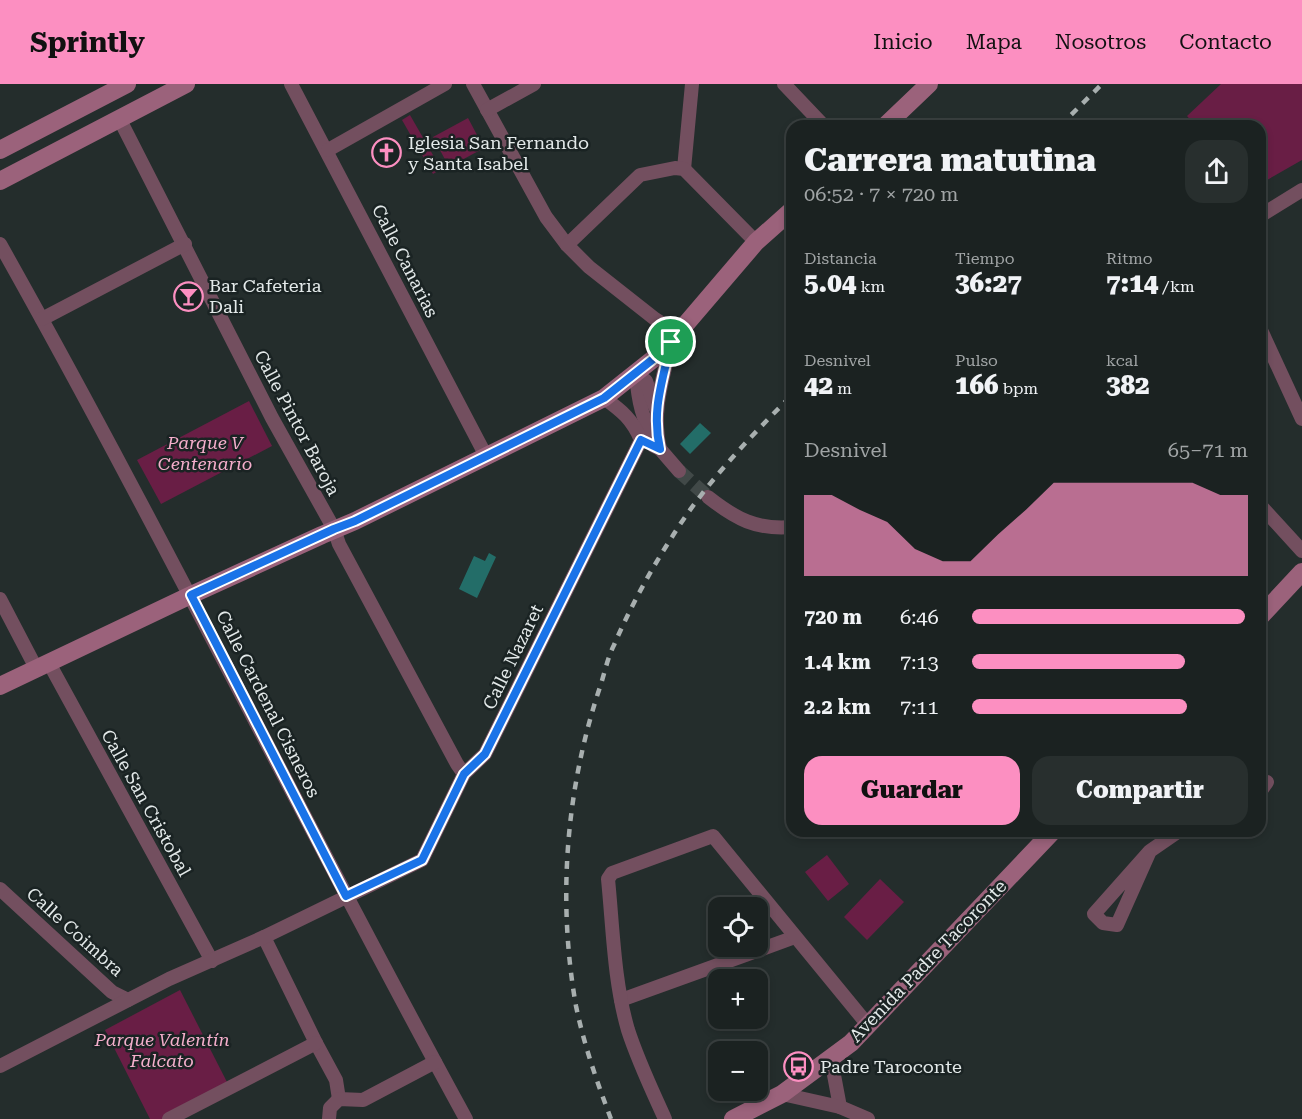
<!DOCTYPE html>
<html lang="es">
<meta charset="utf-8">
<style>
body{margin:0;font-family:"Roboto Serif",serif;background:#282f2e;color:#f1f3f6;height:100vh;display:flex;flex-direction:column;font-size:22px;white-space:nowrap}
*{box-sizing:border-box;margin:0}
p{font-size:20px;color:#a0a4a5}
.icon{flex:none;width:33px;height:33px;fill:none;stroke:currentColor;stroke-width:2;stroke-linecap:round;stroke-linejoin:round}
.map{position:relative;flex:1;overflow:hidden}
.panel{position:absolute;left:786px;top:36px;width:480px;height:717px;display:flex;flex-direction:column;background:#1b2221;border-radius:18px;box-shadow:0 3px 9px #0003,0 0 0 2px #393f3f}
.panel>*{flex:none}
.tools{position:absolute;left:708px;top:813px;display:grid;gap:12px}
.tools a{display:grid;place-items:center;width:60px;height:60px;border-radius:12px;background:#1b2221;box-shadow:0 3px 9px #0003,0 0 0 2px #393f3f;font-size:30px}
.pin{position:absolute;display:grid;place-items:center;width:51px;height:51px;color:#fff;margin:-26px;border:3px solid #fff;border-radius:50%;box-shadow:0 2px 6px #0007}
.round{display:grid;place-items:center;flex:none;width:63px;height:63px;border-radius:18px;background:#282f2e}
.overview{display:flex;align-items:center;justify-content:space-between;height:102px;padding:0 18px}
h1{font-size:33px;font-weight:800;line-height:45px}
.metrics{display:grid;grid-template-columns:repeat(3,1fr);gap:9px;height:102px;padding:6px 18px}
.metrics div{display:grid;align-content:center}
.metrics b{font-size:26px;font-weight:800}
.metrics small{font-size:16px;font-weight:400}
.metrics p{font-size:16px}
.chart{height:168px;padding:12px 18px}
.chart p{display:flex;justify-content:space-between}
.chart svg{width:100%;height:108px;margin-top:6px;fill:#fc8fc1;opacity:.7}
.primary-button{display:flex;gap:12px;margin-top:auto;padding:12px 18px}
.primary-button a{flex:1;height:69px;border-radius:18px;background:#fc8fc1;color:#111;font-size:24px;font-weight:800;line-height:69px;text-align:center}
.primary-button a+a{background:#282f2e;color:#f1f3f6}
ul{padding:0 18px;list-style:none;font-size:20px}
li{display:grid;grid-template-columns:96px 72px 1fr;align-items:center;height:45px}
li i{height:15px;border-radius:8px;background:#fc8fc1}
header{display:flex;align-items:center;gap:36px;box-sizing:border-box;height:84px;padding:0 30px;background:#fc8fc1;color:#111}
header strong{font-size:28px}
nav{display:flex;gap:33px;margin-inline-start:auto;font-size:21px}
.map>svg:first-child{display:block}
</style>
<header>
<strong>Sprintly</strong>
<nav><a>Inicio</a><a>Mapa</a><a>Nosotros</a><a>Contacto</a></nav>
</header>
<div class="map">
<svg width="1302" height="1035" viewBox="0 0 1302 1035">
<rect width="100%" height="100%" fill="#242d2c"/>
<g fill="#691e45">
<polygon points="1221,0 1302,0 1302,76 1260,100 1260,42 1196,42 1187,32"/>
<polygon points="410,31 441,85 433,90 402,36"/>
<polygon points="468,34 484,64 449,83 433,53"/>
<polygon points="249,317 272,362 161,420 137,376"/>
<polygon points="827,771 849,800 828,817 805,788"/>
<polygon points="880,795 904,818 867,856 844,833"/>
<polygon points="180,906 228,1000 168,1035 150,1035 105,946"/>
</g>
<g fill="#236d68">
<polygon points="700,339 711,349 690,370 680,360"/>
<polygon points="489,469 496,473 477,514 459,505 474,472 485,477"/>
</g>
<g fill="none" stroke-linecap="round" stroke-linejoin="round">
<polyline stroke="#414948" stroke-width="14" stroke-dasharray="14 7" stroke-linecap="butt" points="679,387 708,413"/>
<g stroke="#734f5f" stroke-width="14">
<polyline points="291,0 486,372"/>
<polyline points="473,0 546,133 567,161 589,183 655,235 677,249"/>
<polyline points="784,0 824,42"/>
<polyline points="487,26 534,0"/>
<polyline points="119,34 272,334 334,445 339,460 457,680 464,690"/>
<polyline points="328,66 445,0"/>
<polyline points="684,85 692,0"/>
<polyline points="1260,132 1302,106"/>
<path d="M0,160c162,288 307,585 466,875"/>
<polyline points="567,161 640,91 675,84 684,85 756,158"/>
<polyline points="42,235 185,160"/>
<polyline points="1260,244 1302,335"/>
<path d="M636,289c2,27 6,48 21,71"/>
<polyline points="636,289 646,297 655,323"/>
<polyline points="654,362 660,365 679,387"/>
<path d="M660,365c-9,-39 3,-69 11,-107"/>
<path d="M708,413c28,22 48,33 84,30"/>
<polyline points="1260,421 1302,467"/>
<polyline points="0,515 36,584"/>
<polyline points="49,579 212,877"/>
<polyline points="1260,708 1267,698"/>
<polyline points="1150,767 1094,830 1103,839 1117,841 1150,767 1179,747"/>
<polyline points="0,805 112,908 128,916"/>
<polyline points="264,853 316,959 336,996 339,1015"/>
<polyline points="621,916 795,853"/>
<polyline points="831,975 840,1023"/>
<path d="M0,982l169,-87 95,-42 158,-77 42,-86 21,-20 156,-314c-9,-21 -19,-29 -37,-42"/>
<polyline points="782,1010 840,1023 868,1035"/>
<polyline points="169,1035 316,959"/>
<polyline points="329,1035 330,1024 339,1015 363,1016 435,978"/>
<path d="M665,1035c-13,-29 -27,-58 -37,-89 -14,-48 -15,-101 -20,-151l4,-6 101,-37 155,189"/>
</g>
<g stroke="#9b627b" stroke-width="18">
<polyline points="885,42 929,0"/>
<polyline points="0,66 127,0"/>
<polyline points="0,97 186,0"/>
<polyline points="1260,533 1302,488"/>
<polyline points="0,602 191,511 322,451 355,437 604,314 662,268 756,158 792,126"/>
<polyline points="733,1035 782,1010 851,959 1053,747"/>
</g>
<g stroke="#a8afaf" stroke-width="4.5" stroke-dasharray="8 8" stroke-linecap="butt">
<polyline points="1060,42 1102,0"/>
<path d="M611,1035c-14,-37 -27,-74 -35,-113 -19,-107 -10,-219 25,-322 4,-13 7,-27 13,-39 16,-37 36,-74 58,-108 32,-52 77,-99 120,-142"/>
</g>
</g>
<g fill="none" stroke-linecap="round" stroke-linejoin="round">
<defs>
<path id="route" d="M671,258c-8,38 -20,68 -11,107l-19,-9 -156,314 -21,20 -42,86 -76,36 -155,-301 143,-66 21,-8 249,-123 58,-46z"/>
</defs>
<use href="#route" stroke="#fff" stroke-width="12"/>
<use href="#route" stroke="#1a73e8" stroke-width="8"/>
</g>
<defs>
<symbol id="church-ring" viewBox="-11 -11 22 22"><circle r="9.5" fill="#1a2323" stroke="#fc8fc1" stroke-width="1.5"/><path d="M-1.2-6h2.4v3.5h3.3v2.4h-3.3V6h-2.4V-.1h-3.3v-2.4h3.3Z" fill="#fc8fc1"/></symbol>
<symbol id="bar-ring" viewBox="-11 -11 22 22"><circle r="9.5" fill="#1a2323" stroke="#fc8fc1" stroke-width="1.5"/><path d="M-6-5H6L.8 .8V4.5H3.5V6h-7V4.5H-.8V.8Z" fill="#fc8fc1"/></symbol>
<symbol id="bus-ring" viewBox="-11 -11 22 22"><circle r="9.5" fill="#1a2323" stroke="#fc8fc1" stroke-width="1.5"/><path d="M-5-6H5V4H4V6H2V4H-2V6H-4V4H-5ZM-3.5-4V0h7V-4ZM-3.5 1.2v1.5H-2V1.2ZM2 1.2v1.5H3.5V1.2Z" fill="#fc8fc1"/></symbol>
</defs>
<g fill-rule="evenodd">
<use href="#church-ring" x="370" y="52" width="33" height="33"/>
<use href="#bar-ring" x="172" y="196" width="33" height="33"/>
<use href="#bus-ring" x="782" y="966" width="33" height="33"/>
</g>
<g text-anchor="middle" stroke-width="5" stroke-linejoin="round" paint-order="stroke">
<g font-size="18" fill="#e3e9e9" stroke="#1a2323" text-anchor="start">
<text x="408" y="65">Iglesia San Fernando<tspan x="408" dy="21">y Santa Isabel</tspan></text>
<text x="209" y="208">Bar Cafeteria<tspan x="209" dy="21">Dali</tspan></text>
<text x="820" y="989">Padre Taroconte</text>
</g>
<g font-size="18" fill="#e3e9e9" stroke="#1a2323">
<text transform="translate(405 177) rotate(63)" y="6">Calle Canarias</text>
<text transform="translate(297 339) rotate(62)" y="6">Calle Pintor Baroja</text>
<text transform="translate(513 573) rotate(-64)" y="6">Calle Nazaret</text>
<text transform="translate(268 620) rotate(63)" y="6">Calle Cardenal Cisneros</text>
<text transform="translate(146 719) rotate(61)" y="6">Calle San Cristobal</text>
<text transform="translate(75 848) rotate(42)" y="6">Calle Coimbra</text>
<text transform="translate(928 877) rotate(-46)" y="6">Avenida Padre Tacoronte</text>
</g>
<g font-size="18" font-style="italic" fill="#f4aecb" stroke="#1a2323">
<text x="205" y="365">Parque V<tspan x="205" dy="21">Centenario</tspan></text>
<text x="162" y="962">Parque Valentín<tspan x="162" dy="21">Falcato</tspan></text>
</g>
</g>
</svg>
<div class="tools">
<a><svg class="icon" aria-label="locate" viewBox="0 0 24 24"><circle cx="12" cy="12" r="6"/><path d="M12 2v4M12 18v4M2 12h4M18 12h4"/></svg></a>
<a>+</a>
<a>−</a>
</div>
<div class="pin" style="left:671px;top:258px;background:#1e9e55"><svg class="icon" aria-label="arrive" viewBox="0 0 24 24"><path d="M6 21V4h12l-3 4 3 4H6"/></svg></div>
<section class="panel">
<div class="overview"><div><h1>Carrera matutina</h1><p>06:52 · 7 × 720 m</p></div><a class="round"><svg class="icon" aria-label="share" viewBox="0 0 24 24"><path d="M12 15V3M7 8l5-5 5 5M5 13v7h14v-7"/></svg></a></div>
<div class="metrics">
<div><p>Distancia</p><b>5.04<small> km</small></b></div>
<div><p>Tiempo</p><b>36:27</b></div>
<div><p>Ritmo</p><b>7:14<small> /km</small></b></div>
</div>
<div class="metrics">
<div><p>Desnivel</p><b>42<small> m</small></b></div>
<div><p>Pulso</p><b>166<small> bpm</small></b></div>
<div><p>kcal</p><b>382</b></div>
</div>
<div class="chart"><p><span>Desnivel</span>65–71 m</p>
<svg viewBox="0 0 160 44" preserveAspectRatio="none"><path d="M0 44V11L10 11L20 17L30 22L40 33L50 38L60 38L70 27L80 17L90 6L100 6L110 6L120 6L130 6L140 6L150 11L160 11V44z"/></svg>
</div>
<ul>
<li><b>720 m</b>6:46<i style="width:99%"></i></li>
<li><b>1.4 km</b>7:13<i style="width:77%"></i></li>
<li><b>2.2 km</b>7:11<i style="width:78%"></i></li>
</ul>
<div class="primary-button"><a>Guardar</a><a>Compartir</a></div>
</section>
</div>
